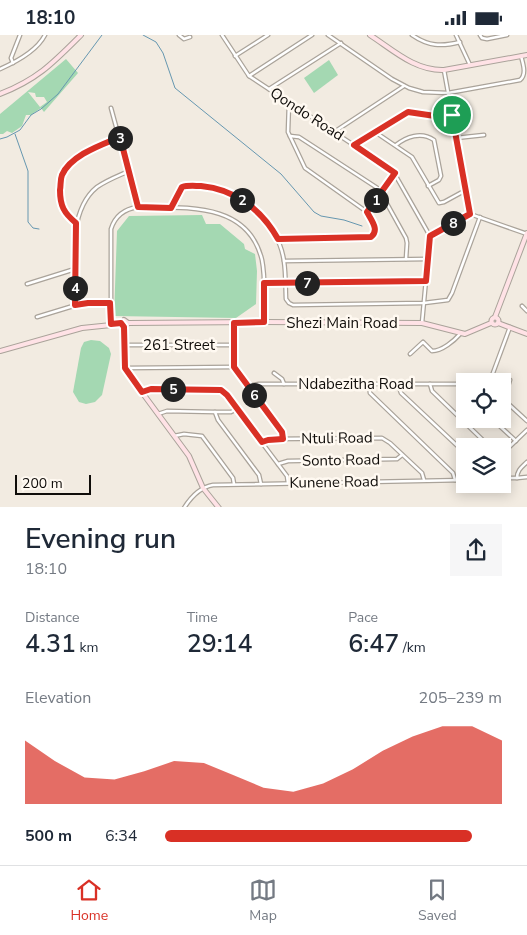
<!DOCTYPE html>
<meta charset="utf-8">
<style>
body{margin:0;font-family:"Nunito Sans",sans-serif;background:#f6f6f7;color:#1f2937;height:100vh;display:flex;flex-direction:column;font-size:19px;white-space:nowrap}
*{box-sizing:border-box;margin:0}
p{font-size:16px;color:#747a83}
.icon{flex:none;width:28px;height:28px;fill:none;stroke:currentColor;stroke-width:2;stroke-linecap:round;stroke-linejoin:round}
.map{position:relative;height:472px;overflow:hidden}
.details{display:flex;flex-direction:column;background:#fff;flex:1}
.details>*{flex:none}
.buttons{position:absolute;left:456px;top:338px;display:grid;gap:10px}
.buttons a{display:grid;place-items:center;width:55px;height:55px;border-radius:0px;background:#fff;box-shadow:0 2px 12px #0003;font-size:25px}
.scale{position:absolute;left:15px;bottom:12px;width:76px;box-sizing:border-box;padding-left:5px;border:2px solid #100d0a;border-top:0;font-size:14px;line-height:18px;white-space:nowrap;color:#100d0a;-webkit-text-stroke:4px #fff9f1;paint-order:stroke}
.pin{position:absolute;display:grid;place-items:center;width:42px;height:42px;color:#fff;margin:-21px;border:2px solid #fff;border-radius:50%;box-shadow:0 1px 5px #0007}
.km{position:absolute;width:25px;height:25px;margin:-12px;border-radius:50%;background:#222;color:#fff;font-size:14px;line-height:25px;text-align:center}
.round{display:grid;place-items:center;flex:none;width:52px;height:52px;border-radius:0px;background:#f6f6f7}
.head{display:flex;align-items:center;justify-content:space-between;height:85px;padding:0 25px}
h1{font-size:28px;font-weight:600;line-height:38px}
.stats{display:grid;grid-template-columns:repeat(3,1fr);gap:8px;height:85px;padding:5px 25px}
.stats div{display:grid;align-content:center}
.stats b{font-size:25px;font-weight:600}
.stats small{font-size:14px;font-weight:400}
.stats p{font-size:14px}
.chart{height:140px;padding:10px 25px}
.chart p{display:flex;justify-content:space-between}
.chart svg{width:100%;height:90px;margin-top:5px;fill:#d93025;opacity:.7}
ul{padding:0 25px;list-style:none;font-size:16px}
li{display:grid;grid-template-columns:80px 60px 1fr;align-items:center;height:38px}
li i{height:12px;border-radius:6px;background:#d93025}
.status{display:flex;justify-content:space-between;align-items:center;height:35px;padding:0 25px;background:#fff;direction:ltr}
.status svg{height:14px;fill:currentColor}
.dock{display:flex;justify-content:space-around;align-items:center;height:70px;border-top:1px solid #e0e1e3;background:#fff;font-size:14px;color:#747a83}
.dock a{display:grid;justify-items:center;gap:2px}
.dock .current{color:#d93025}
.map>svg:first-child{display:block}
</style>
<div class="status"><b>18:10</b><svg viewBox="0 0 49 12"><path d="M0 12V9h3v3zM5 12V6h3v6zM10 12V3h3v9zM15 12V0h3v12zM26 1h20v11H26zM47 4h2v5h-2z"/></svg></div>
<div class="map">
<svg width="527" height="473" viewBox="0 0 527 473">
<rect width="100%" height="100%" fill="#f2ebe1"/>
<g fill="#a4d8b2" fill-rule="evenodd">
<path d="M66,24l12,14 -34,39 -3,-4 -10,7h-5l-4,11 -10,7 -5,-2 -4,3h-3v-20zM28,57l7,1 1,4h8l3,5 -7,5z"/>
<polygon points="329,25 338,40 314,58 304,43"/>
<polygon points="202,180 206,189 220,189 244,209 245,214 255,219 257,236 256,269 236,283 114,281 117,196 129,181"/>
<polygon points="91,305 100,306 109,313 111,319 102,360 95,367 86,369 79,367 73,357 81,313 84,307"/>
</g>
<g fill="none" stroke-linecap="round" stroke-linejoin="round">
<g stroke="#6697b0" stroke-width="1">
<polyline points="143,0 156,7 163,18 175,53 281,139 314,177 321,181 344,185 362,191"/>
<polyline points="15,99 28,136 28,187 33,193 39,194"/>
<polyline points="0,104 7,102 20,95 31,80 41,74 58,59 102,0"/>
</g>
<defs>
<g id="street">
<polyline points="179,0 184,4 190,2"/>
<polyline points="222,0 249,41 393,136 430,201"/>
<path d="M328,0l64,44 17,9 14,4 25,1 72,-13c7,-6 3,-16 1,-24"/>
<path d="M412,0c16,11 29,12 48,7"/>
<polyline points="456,0 470,30"/>
<polyline points="480,0 482,3 487,4 507,0"/>
<polyline points="235,21 268,0"/>
<polyline points="13,28 11,23 20,0"/>
<path d="M0,34c16,-7 37,-18 45,-34"/>
<polyline points="249,41 312,0"/>
<polyline points="269,54 341,8"/>
<polyline points="111,73 138,172"/>
<polyline points="334,97 404,51"/>
<polyline points="375,97 412,122 439,168 444,167 466,155"/>
<polyline points="290,101 299,102 382,156"/>
<polyline points="456,103 484,100"/>
<polyline points="354,110 406,77 435,81 452,79"/>
<path d="M396,110c10,-8 25,-14 38,-5l7,36 -2,4 -11,6"/>
<polyline points="381,158 406,203 407,208 406,224"/>
<path d="M171,173c3,-6 6,-16 11,-20 5,-4 14,-2 19,-2 32,3 59,21 74,49 12,20 10,42 11,64l3,4 4,2 131,-2 24,-3 4,-7 28,-76"/>
<polyline points="367,177 395,138"/>
<polyline points="470,179 527,199"/>
<path d="M76,188c-10,-8 -16,-16 -16,-29 1,-6 0,-14 2,-19 10,-21 38,-30 58,-38"/>
<polyline points="278,204 369,202 374,200 376,196 367,177 305,133 288,97 289,67"/>
<polyline points="284,226 428,224"/>
<polyline points="264,248 426,246"/>
<polyline points="27,249 75,234"/>
<path d="M75,270c0,-36 -9,-93 22,-118 10,-7 21,-11 32,-16"/>
<polyline points="522,271 527,276"/>
<polyline points="37,282 83,268 110,267"/>
<polyline points="234,288 234,332 282,397 283,404"/>
<polyline points="422,288 430,201 470,179 444,35"/>
<path d="M111,289v-95c4,-13 13,-20 27,-22 46,1 110,-6 124,53 4,20 2,42 2,62"/>
<polyline points="124,310 234,310"/>
<path d="M410,319l13,-12 9,9c10,0 22,-10 29,-18"/>
<polyline points="126,333 234,332"/>
<polyline points="274,338 282,344 284,349"/>
<polyline points="490,346 510,292"/>
<polyline points="398,349 401,358 465,418"/>
<polyline points="430,349 432,356 489,411"/>
<polyline points="462,349 465,358"/>
<polyline points="369,350 370,358 453,438 455,445"/>
<polyline points="248,351 259,349 465,349"/>
<polyline points="142,357 151,354 218,354 223,356 287,441 288,448"/>
<polyline points="502,363 527,386"/>
<polyline points="504,364 510,345"/>
<polyline points="215,377 231,377 237,374"/>
<polyline points="158,379 167,376 215,377 218,385 259,440 261,449"/>
<polyline points="492,384 516,406"/>
<polyline points="174,401 184,399 202,401 233,443 234,449"/>
<polyline points="262,407 272,404 382,403 390,408 422,438 424,445"/>
<polyline points="502,419 527,395"/>
<path d="M527,427c-5,5 -10,8 -10,16l10,-1"/>
<polyline points="278,429 288,426 397,424 402,420"/>
<polyline points="502,443 517,443"/>
<path d="M184,473c7,-11 16,-21 29,-23l252,-5"/>
</g>
<g id="secondary">
<path d="M370,0c23,15 45,36 74,35l83,-15"/>
<path d="M0,59c38,-15 53,-31 81,-59"/>
<polyline points="495,282 527,198"/>
<circle cx="495" cy="286" r="3.5"/>
<polyline points="128,288 264,287 422,288 465,299 491,288"/>
<polyline points="498,288 527,299"/>
<polyline points="124,292 124,329 127,337 189,421 203,453 219,473"/>
<polyline points="0,316 82,293 121,289 124,285 128,288 125,292 121,289"/>
</g>
</defs>
<use href="#street" stroke="#aaa39a" stroke-width="5"/>
<use href="#secondary" stroke="#aaa39a" stroke-width="6"/>
<use href="#street" stroke="#fff" stroke-width="2.5"/>
<use href="#secondary" stroke="#ffe2e6" stroke-width="4"/>
</g>
<g fill="none" stroke-linecap="round" stroke-linejoin="round">
<defs>
<path id="route" d="M408,77l27,4 17,-1 18,99 -40,22 -4,45 -162,2v39l-30,1v44l48,65 1,7 -15,1 -6,2 -35,-47 -6,-5 -70,-1 -9,3 -17,-24 -1,-41 -3,-4 -10,1 -1,-21h-22l-13,2 1,-82c-12,-10 -16,-17 -16,-33 1,-5 0,-10 2,-15 9,-20 39,-30 58,-38l18,70 33,1 11,-21c6,-2 13,-1 19,-1 34,3 61,24 77,53l93,-2c9,-7 0,-17 -4,-25l28,-39 -41,-28z"/>
</defs>
<use href="#route" stroke="#fff" stroke-width="10"/>
<use href="#route" stroke="#d93025" stroke-width="6"/>
</g>
<g text-anchor="middle" stroke-width="5" stroke-linejoin="round" paint-order="stroke">
<g font-size="15" fill="#100d0a" stroke="#fff9f1">
<text transform="translate(307 79) rotate(33)" y="5">Qondo Road</text>
<text x="342" y="293">Shezi Main Road</text>
<text x="179" y="315">261 Street</text>
<text x="356" y="354">Ndabezitha Road</text>
<text transform="translate(337 403) rotate(-1)" y="5">Ntuli Road</text>
<text transform="translate(341 425) rotate(-1)" y="5">Sonto Road</text>
<text transform="translate(334 447) rotate(-1)" y="5">Kunene Road</text>
</g>
</g>
</svg>
<div class="buttons">
<a><svg class="icon" aria-label="locate" viewBox="0 0 24 24"><circle cx="12" cy="12" r="6"/><path d="M12 2v4M12 18v4M2 12h4M18 12h4"/></svg></a>
<a><svg class="icon" aria-label="layers" viewBox="0 0 24 24"><path d="M12 4l9 5-9 5-9-5zM3 14l9 5 9-5"/></svg></a>
</div>
<div class="scale">200 m</div>
<div class="pin" style="left:452px;top:80px;background:#1e9e55"><svg class="icon" aria-label="arrive" viewBox="0 0 24 24"><path d="M6 21V4h12l-3 4 3 4H6"/></svg></div>
<b class="km" style="left:376px;top:165px">1</b>
<b class="km" style="left:242px;top:165px">2</b>
<b class="km" style="left:120px;top:103px">3</b>
<b class="km" style="left:75px;top:253px">4</b>
<b class="km" style="left:173px;top:354px">5</b>
<b class="km" style="left:254px;top:360px">6</b>
<b class="km" style="left:307px;top:248px">7</b>
<b class="km" style="left:453px;top:188px">8</b>
</div>
<section class="details">
<div class="head"><div><h1>Evening run</h1><p>18:10</p></div><a class="round"><svg class="icon" aria-label="share" viewBox="0 0 24 24"><path d="M12 15V3M7 8l5-5 5 5M5 13v7h14v-7"/></svg></a></div>
<div class="stats">
<div><p>Distance</p><b>4.31<small> km</small></b></div>
<div><p>Time</p><b>29:14</b></div>
<div><p>Pace</p><b>6:47<small> /km</small></b></div>
</div>
<div class="chart"><p><span>Elevation</span>205–239 m</p>
<svg viewBox="0 0 160 44" preserveAspectRatio="none"><path d="M0 44V13L10 23L20 31L30 32L40 28L50 23L60 24L70 30L80 36L90 38L100 34L110 27L120 18L130 11L140 6L150 6L160 13V44z"/></svg>
</div>
<ul>
<li><b>500 m</b>6:34<i style="width:91%"></i></li>
</ul>
</section>
<nav class="dock">
<a class="current"><svg class="icon" aria-label="home" viewBox="0 0 24 24"><path d="M3 11l9-7 9 7M6 9v11h12V9"/></svg>Home</a>
<a><svg class="icon" aria-label="map" viewBox="0 0 24 24"><path d="M3 6l6-2 6 2 6-2v14l-6 2-6-2-6 2zM9 4v14M15 6v14"/></svg>Map</a>
<a><svg class="icon" aria-label="saved" viewBox="0 0 24 24"><path d="M7 4h10v16l-5-4-5 4z"/></svg>Saved</a>
</nav>
